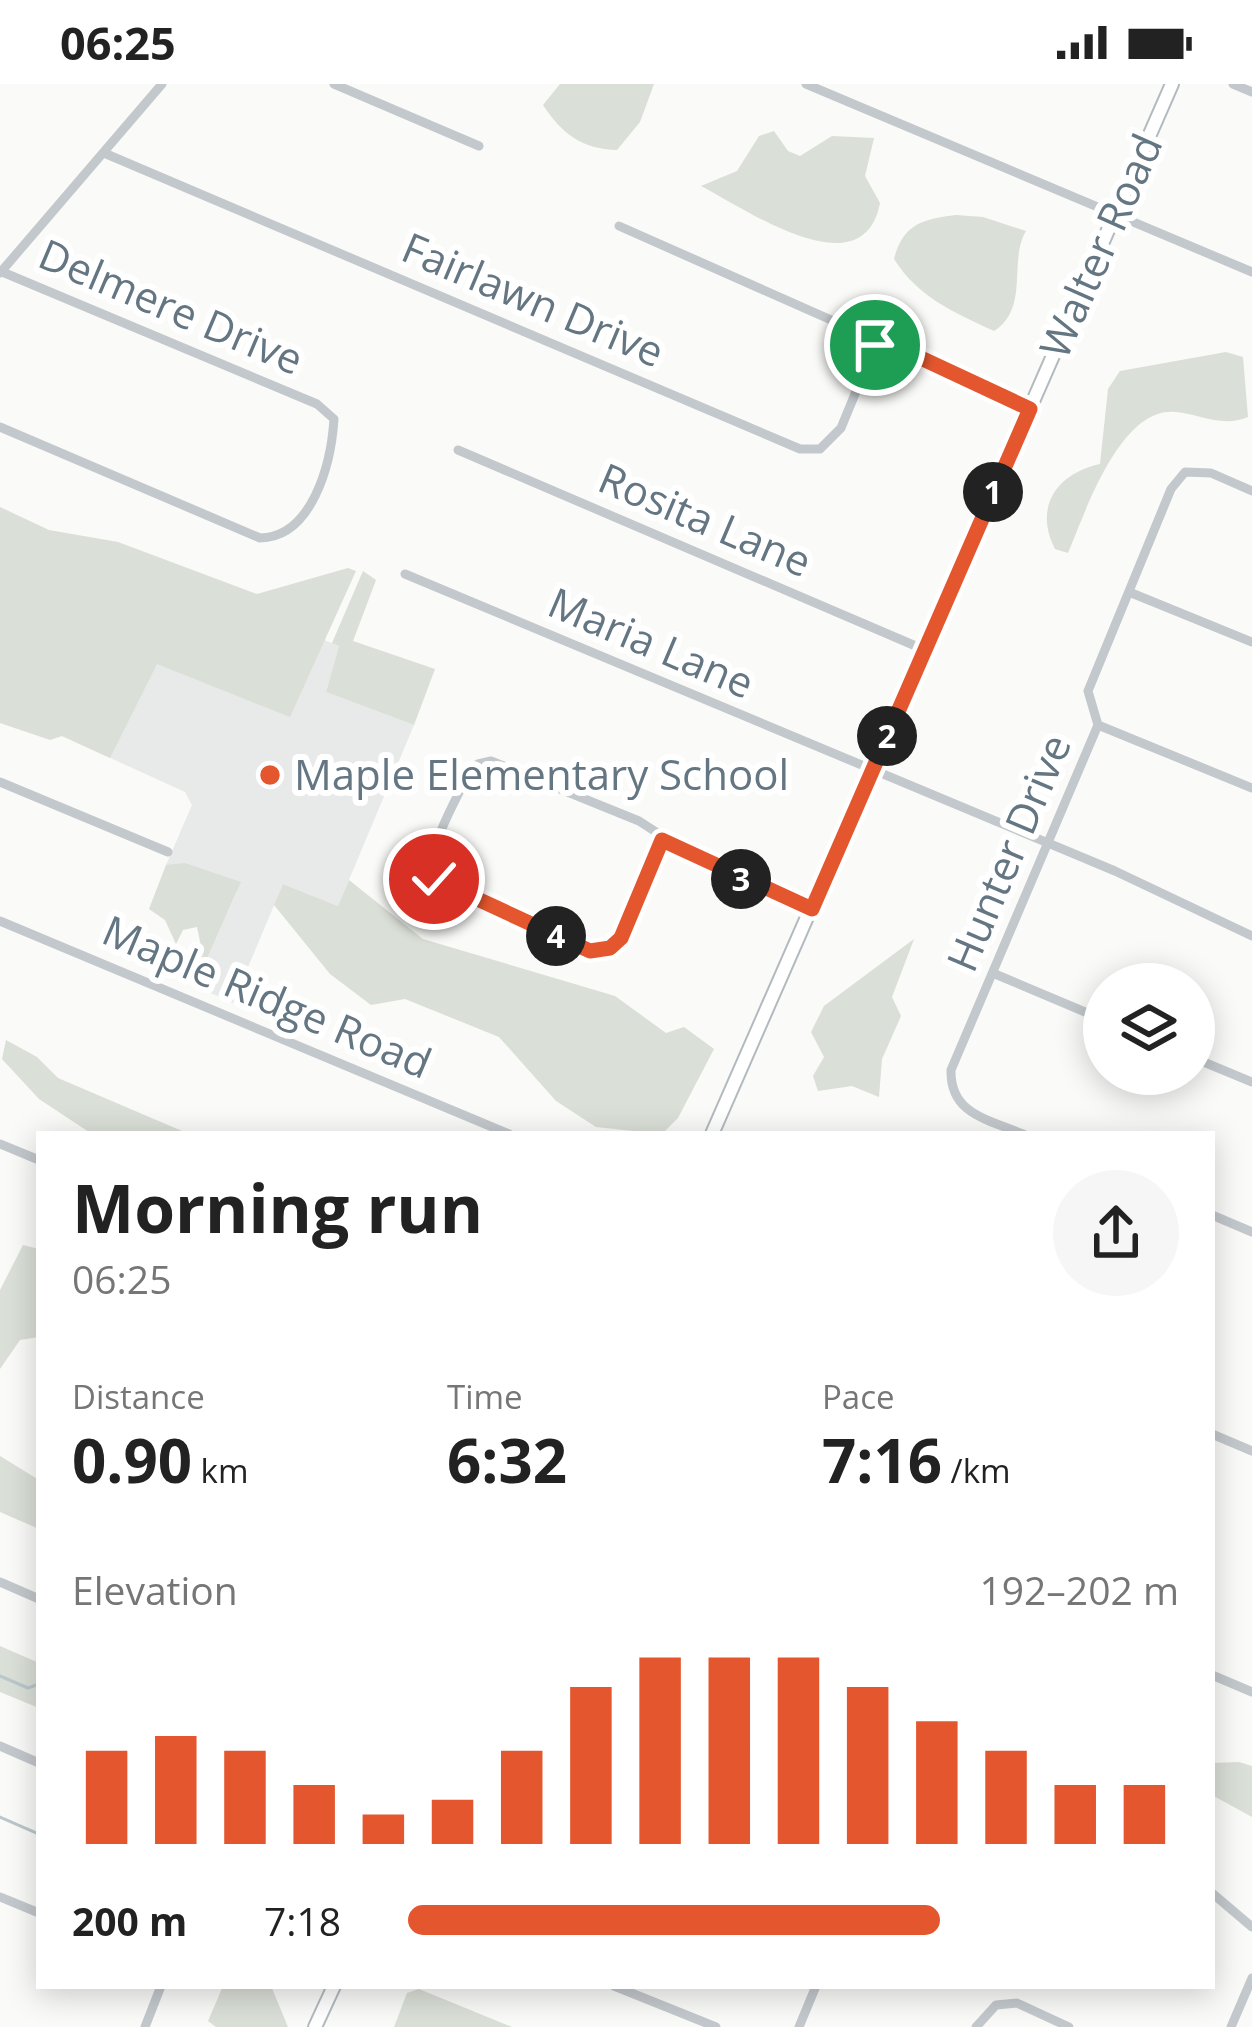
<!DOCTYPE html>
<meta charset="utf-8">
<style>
body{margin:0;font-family:"Open Sans",sans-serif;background:#f6f6f6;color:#222;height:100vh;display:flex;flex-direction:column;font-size:45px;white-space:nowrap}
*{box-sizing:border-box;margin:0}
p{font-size:39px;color:#767676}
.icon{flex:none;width:66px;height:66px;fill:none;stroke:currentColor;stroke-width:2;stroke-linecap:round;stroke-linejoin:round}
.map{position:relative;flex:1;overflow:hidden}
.panel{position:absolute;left:36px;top:1047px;width:1179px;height:858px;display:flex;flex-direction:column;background:#fff;border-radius:0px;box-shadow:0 6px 30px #0003}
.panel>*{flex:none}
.tools{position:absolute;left:1083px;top:879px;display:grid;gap:24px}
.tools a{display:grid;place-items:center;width:132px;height:132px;border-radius:50%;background:#fff;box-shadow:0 6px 30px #0003;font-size:60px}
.pin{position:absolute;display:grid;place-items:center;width:102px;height:102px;color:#fff;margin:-51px;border:6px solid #fff;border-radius:50%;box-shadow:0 3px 12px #0007}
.km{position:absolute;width:60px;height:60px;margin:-30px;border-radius:50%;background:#222;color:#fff;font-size:33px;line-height:60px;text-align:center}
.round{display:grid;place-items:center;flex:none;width:126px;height:126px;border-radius:63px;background:#f6f6f6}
.summary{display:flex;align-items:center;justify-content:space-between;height:204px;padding:0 36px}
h1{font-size:66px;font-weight:700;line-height:90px}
.stats{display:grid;grid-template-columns:repeat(3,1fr);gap:18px;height:204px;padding:12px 36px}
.stats div{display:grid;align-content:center}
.stats b{font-size:60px;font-weight:700}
.stats small{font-size:33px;font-weight:400}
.stats p{font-size:33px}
.chart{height:336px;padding:24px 36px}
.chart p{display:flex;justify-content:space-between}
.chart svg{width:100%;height:216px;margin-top:12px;stroke:#e4572e;stroke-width:6}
ul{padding:0 36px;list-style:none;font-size:39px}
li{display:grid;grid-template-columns:192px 144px 1fr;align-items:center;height:90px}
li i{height:30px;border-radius:15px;background:#e4572e}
.status{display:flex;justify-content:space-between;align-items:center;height:84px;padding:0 60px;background:#fff;direction:ltr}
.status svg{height:33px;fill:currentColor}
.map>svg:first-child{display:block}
</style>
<div class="status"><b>06:25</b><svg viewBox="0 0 49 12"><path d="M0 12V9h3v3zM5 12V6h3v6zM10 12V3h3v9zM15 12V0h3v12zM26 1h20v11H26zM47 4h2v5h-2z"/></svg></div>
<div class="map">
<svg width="1252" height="1943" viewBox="0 0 1252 1943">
<rect width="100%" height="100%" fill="#fafaf8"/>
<polygon fill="#e8e9e9" points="139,480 339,562 326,608 414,641 338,822 283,800 233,919 195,902 237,808 166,781 192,721 185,708 62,652"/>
<g fill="#dadfd7">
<path d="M560,0h94l-14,38 -23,28c-35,-1 -55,-16 -74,-45z"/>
<path d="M774,47l14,20 12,5 32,-20 42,2 -9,38 15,27c-17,88 -133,7 -179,-17l36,-15 22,-35z"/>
<path d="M956,131l27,2 43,14c-18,30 4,77 -32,100 -41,-19 -76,-34 -100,-72 9,-35 29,-40 62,-44z"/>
<path d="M1226,268l17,5 5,60c-27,11 -47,-3 -73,-5 -55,-5 -90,101 -107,141l-13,-4c-22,-43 3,-76 45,-85l8,-75 12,-18z"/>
<polygon points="0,423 49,446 118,458 257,510 348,484 356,487 290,633 157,580 110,674 62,652 50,656 0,639"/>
<polygon points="363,487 376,496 353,557 435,585 414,641 326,608 339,562 332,559"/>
<polygon points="185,779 241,798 195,902 188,896 201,862 197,843 183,846 176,860 165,836 149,825 166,781"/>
<polygon points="349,796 423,855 615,912 666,949 684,943 714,965 678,1034 662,1050 596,1043 556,1017 499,953 405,915 371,921 330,890 274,821 283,800 338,822"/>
<polygon points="914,855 892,913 901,932 882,975 879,1013 852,1002 818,1007 813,992 824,973 811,948 824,922"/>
<polygon points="6,956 37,973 58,994 189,1050 92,1050 39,1015 2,975"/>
<polygon points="23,1161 39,1165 39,1253 20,1256 0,1285 0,1206"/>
<polygon points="0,1372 39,1396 39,1445 0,1428"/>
<polygon points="0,1562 39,1579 39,1624 0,1608"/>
<polygon points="1239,1678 1252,1682 1252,1733 1212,1711 1212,1679"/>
<polygon points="223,1902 271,1902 288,1943 216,1943 208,1937"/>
<polygon points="419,1905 512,1943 394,1943 407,1909"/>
</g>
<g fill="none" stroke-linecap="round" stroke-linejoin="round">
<g stroke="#bbc7cb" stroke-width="3">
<polyline points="0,1592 28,1604 39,1600"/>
<polyline points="0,1733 39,1750"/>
</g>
<defs>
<g id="secondary">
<polyline points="712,1050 1172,0"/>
<polyline points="315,1943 334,1902"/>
</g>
</defs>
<use href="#secondary" stroke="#b3babf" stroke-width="16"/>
<g stroke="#c3c8cc" stroke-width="9">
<polyline points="334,0 479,62"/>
<polyline points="806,0 1252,188"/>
<polyline points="1233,0 1252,8"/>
<polyline points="104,69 800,365 820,365 841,344 878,254"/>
<polyline points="619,142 1030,324"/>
<path d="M0,187l317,133 17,15c-3,46 -22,118 -74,119l-260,-111"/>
<polyline points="0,189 162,0"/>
<polyline points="458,366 925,566"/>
<polyline points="405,490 1115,787 1252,852"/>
<polyline points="1129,508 1252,558"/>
<polyline points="1098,641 1252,704"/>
<polyline points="0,698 168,768"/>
<path d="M662,756l-41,97 -11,11 -21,3 -146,-64c-28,-25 13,-84 25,-113l10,-10 13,-3 148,60 68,44 105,44"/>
<polyline points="0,837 509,1050"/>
<polyline points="995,890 1104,936"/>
<polyline points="1194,974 1252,998"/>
<path d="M1023,1050c-36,-15 -73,-20 -72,-64l147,-345 -10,-34 83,-202 14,-17 26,1 41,18"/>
<polyline points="0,1060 39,1076"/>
<polyline points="1212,1131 1252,1148"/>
<polyline points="1212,1350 1252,1367"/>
<polyline points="0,1498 39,1515"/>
<polyline points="1212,1591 1252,1608"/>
<polyline points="0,1662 39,1679"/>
<polyline points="1212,1809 1252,1843"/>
<polyline points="0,1813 39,1829"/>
<polyline points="614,1902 716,1943"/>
<polyline points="145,1943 161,1902"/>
<polyline points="799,1943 816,1902"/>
<polyline points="976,1943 996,1921 1017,1919 1069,1943"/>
<polyline points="1231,1943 1252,1894"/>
</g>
<use href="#secondary" stroke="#fff" stroke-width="12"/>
</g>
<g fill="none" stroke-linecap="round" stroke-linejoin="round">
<defs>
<polyline id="route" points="434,795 590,867 610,864 621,854 662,756 812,825 1030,325 878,254 875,261"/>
</defs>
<use href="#route" stroke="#fff" stroke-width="24"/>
<use href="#route" stroke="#e4572e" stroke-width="15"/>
</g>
<circle fill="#e4572e" stroke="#fff" stroke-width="4.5" cx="270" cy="691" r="12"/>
<g text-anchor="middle" stroke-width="12" stroke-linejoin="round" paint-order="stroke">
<g font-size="42" fill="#657683" stroke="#fff">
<text transform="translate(1101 162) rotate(-66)" y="15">Walter Road</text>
<text transform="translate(533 216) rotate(23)" y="15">Fairlawn Drive</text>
<text transform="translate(171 223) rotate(23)" y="15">Delmere Drive</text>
<text transform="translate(705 436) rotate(23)" y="15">Rosita Lane</text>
<text transform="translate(651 559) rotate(23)" y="15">Maria Lane</text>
<text transform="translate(1009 769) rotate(-67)" y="15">Hunter Drive</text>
<text transform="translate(267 913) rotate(23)" y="15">Maple Ridge Road</text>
</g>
<g font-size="42" fill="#657683" stroke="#fff" text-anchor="start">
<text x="294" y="706">Maple Elementary School</text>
</g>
</g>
</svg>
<div class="tools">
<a><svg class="icon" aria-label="layers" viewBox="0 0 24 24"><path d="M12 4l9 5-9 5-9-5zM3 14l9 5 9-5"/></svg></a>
</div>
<div class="pin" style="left:875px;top:261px;background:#1e9e55"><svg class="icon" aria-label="arrive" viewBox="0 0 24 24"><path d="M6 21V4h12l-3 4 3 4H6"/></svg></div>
<div class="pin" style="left:434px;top:795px;background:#d93025"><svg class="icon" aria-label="check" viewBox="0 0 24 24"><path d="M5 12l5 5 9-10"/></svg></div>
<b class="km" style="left:993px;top:408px">1</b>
<b class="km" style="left:887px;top:652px">2</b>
<b class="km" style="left:741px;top:795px">3</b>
<b class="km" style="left:556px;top:852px">4</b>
<section class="panel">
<div class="summary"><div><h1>Morning run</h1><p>06:25</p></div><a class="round"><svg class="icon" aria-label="share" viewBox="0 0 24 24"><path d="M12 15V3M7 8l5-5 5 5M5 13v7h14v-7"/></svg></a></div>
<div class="stats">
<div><p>Distance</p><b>0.90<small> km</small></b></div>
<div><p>Time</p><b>6:32</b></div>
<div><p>Pace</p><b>7:16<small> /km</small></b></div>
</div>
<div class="chart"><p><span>Elevation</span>192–202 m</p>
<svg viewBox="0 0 160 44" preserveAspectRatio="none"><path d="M5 44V25M15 44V22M25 44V25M35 44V32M45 44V38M55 44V35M65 44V25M75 44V12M85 44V6M95 44V6M105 44V6M115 44V12M125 44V19M135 44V25M145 44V32M155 44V32"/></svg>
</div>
<ul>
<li><b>200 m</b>7:18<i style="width:69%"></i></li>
</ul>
</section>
</div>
